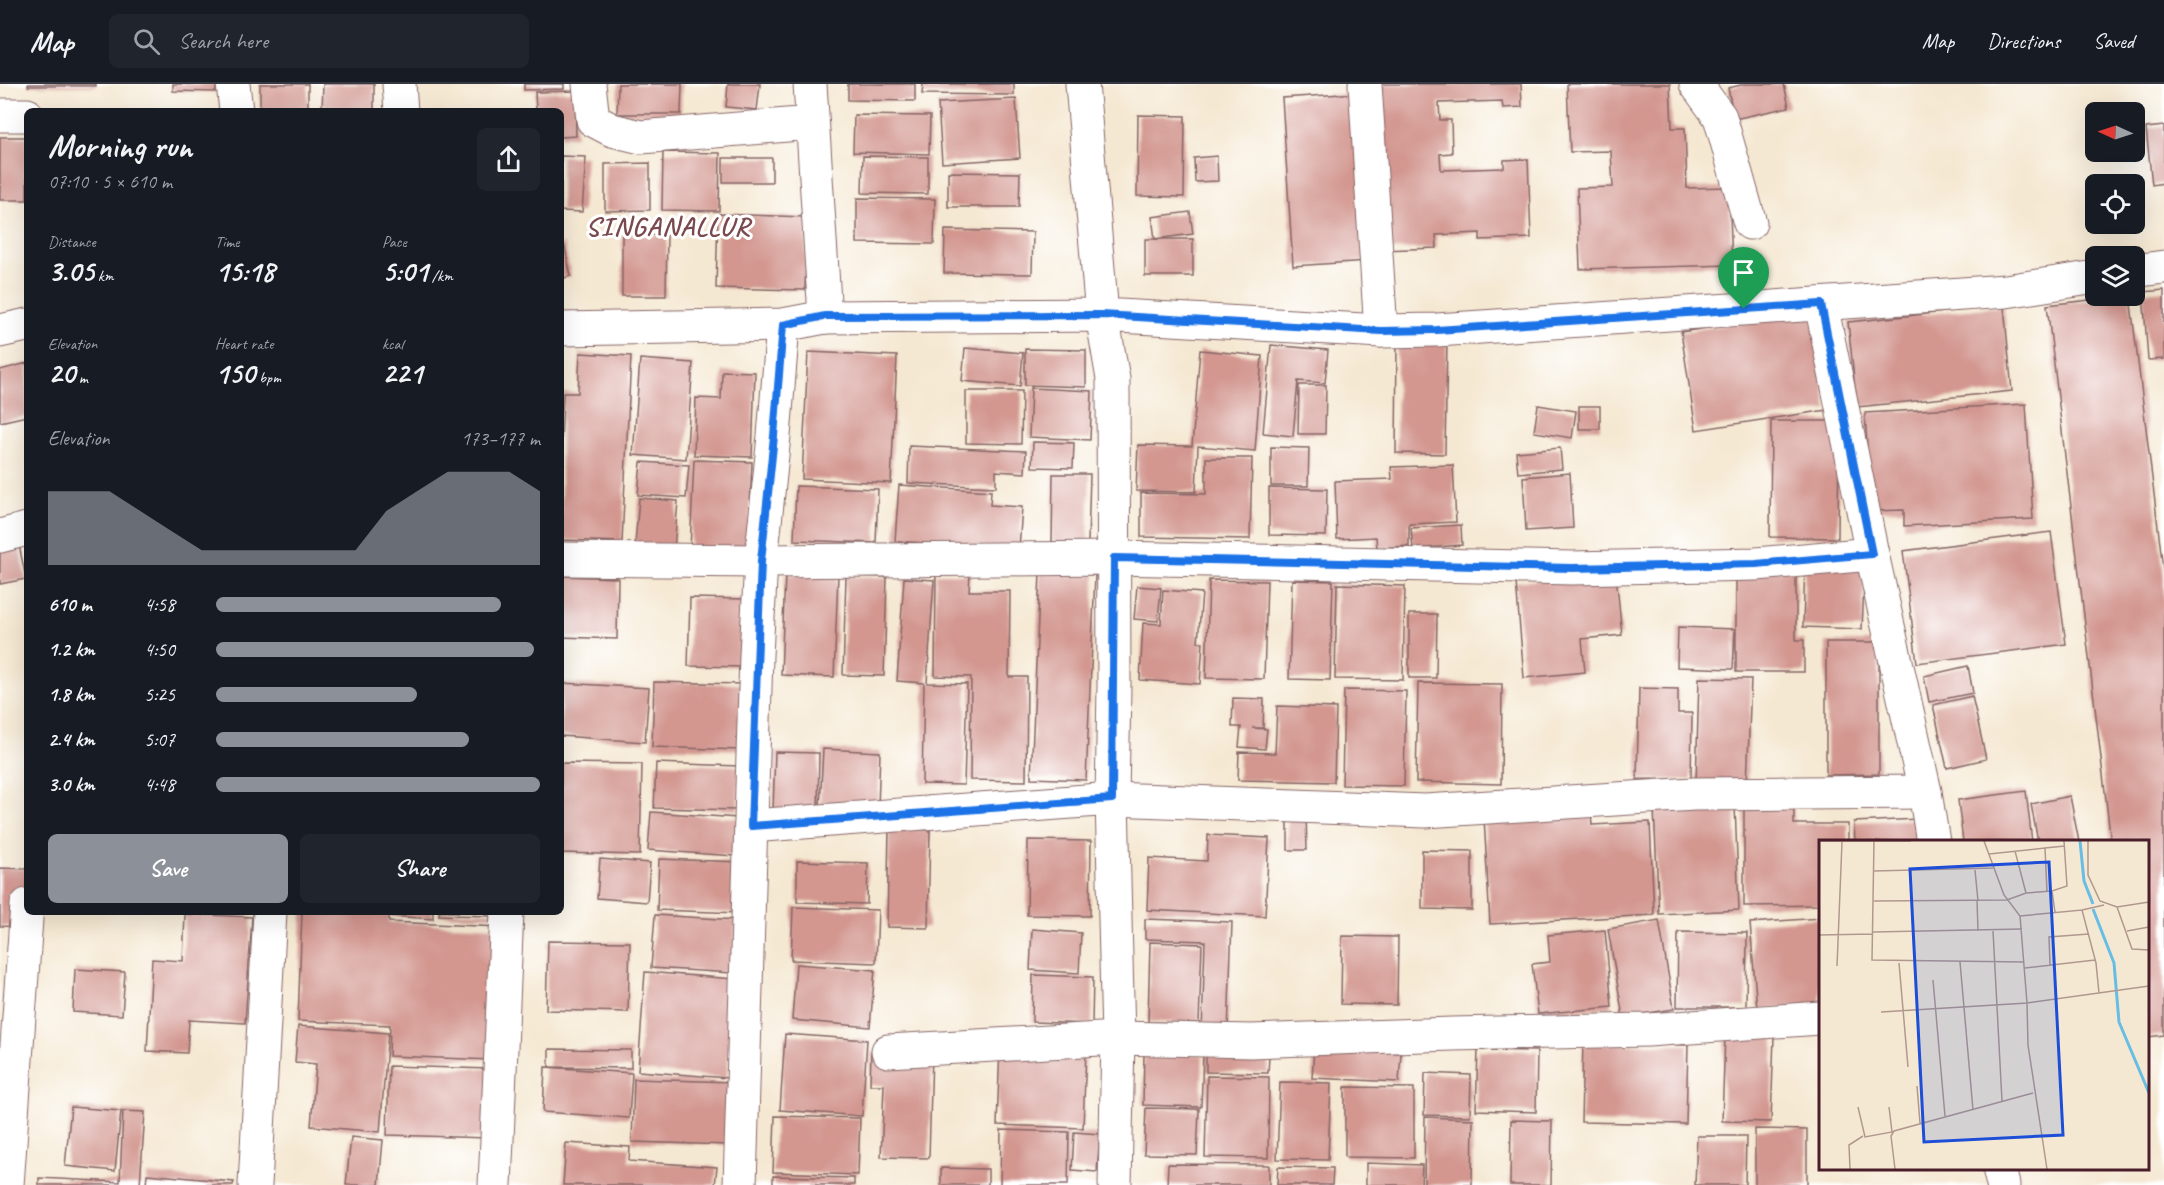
<!DOCTYPE html>
<meta charset="utf-8">
<style>
body{margin:0;font-family:Caveat,sans-serif;background:#20242c;color:#f1f3f6;height:100vh;display:flex;flex-direction:column;font-size:22px;white-space:nowrap}
*{box-sizing:border-box;margin:0}
p{font-size:20px;color:#9ea1a6}
.icon{flex:none;width:33px;height:33px;fill:none;stroke:currentColor;stroke-width:2;stroke-linecap:round;stroke-linejoin:round}
.map{position:relative;flex:1;overflow:hidden}
.sheet{position:absolute;left:24px;top:24px;width:540px;height:807px;display:flex;flex-direction:column;background:#171b24;border-radius:9px;box-shadow:0 6px 24px #0002}
.sheet>*{flex:none}
.needle{width:39px;rotate:273deg}
.buttons{position:absolute;left:2085px;top:18px;display:grid;gap:12px}
.buttons a{display:grid;place-items:center;width:60px;height:60px;border-radius:9px;background:#171b24;box-shadow:0 6px 24px #0002;font-size:30px}
.pin{position:absolute;display:grid;place-items:center;width:51px;height:51px;color:#fff;margin:-62px -26px;border-radius:50% 50% 50% 0;rotate:-45deg;box-shadow:0 0 6px #0007}
.pin .icon{rotate:45deg}
.round{display:grid;place-items:center;flex:none;width:63px;height:63px;border-radius:9px;background:#20242c}
.summary{display:flex;align-items:center;justify-content:space-between;height:102px;padding:0 24px}
h1{font-size:33px;font-weight:600;line-height:45px}
.metrics{display:grid;grid-template-columns:repeat(3,1fr);gap:9px;height:102px;padding:6px 24px}
.metrics div{display:grid;align-content:center}
.metrics b{font-size:30px;font-weight:600}
.metrics small{font-size:16px;font-weight:400}
.metrics p{font-size:16px}
.chart{height:168px;padding:12px 24px}
.chart p{display:flex;justify-content:space-between}
.chart svg{width:100%;height:108px;margin-top:6px;fill:#8c9099;opacity:.7}
.button{display:flex;gap:12px;margin-top:auto;padding:12px 24px}
.button a{flex:1;height:69px;border-radius:9px;background:#8c9099;color:#fff;font-size:24px;font-weight:600;line-height:69px;text-align:center}
.button a+a{background:#20242c;color:#f1f3f6}
ul{padding:0 24px;list-style:none;font-size:20px}
li{display:grid;grid-template-columns:96px 72px 1fr;align-items:center;height:45px}
li i{height:15px;border-radius:8px;background:#8c9099}
header{display:flex;align-items:center;gap:36px;box-sizing:border-box;height:84px;padding:0 30px;background:#171b24;border-bottom:2px solid #363941}
header strong{font-size:28px}
nav{display:flex;gap:33px;margin-inline-start:auto;font-size:21px}
.search{width:420px;height:54px;background:#20242c;display:flex;align-items:center;gap:15px;box-sizing:border-box;padding:0 21px;border-radius:9px;color:#9ea1a6;font-size:22px}
.map>svg:first-child{display:block}
</style>
<header>
<strong>Map</strong>
<div class="search"><svg class="icon" aria-label="search" viewBox="0 0 24 24"><circle cx="10" cy="10" r="6"/><path d="M15 15l6 6"/></svg>Search here</div>
<nav><a>Map</a><a>Directions</a><a>Saved</a></nav>
</header>
<div class="map">
<svg width="2164" height="1101" viewBox="0 0 2164 1101">
<rect width="100%" height="100%" fill="#fff"/>
<filter id="ink" filterUnits="userSpaceOnUse"><feTurbulence type="fractalNoise" baseFrequency=".0167" numOctaves="2"/><feDisplacementMap in="SourceGraphic" scale="12" xChannelSelector="R" yChannelSelector="G"/><feConvolveMatrix kernelMatrix="1 2 1 2 8 2 1 2 1" color-interpolation-filters="sRGB"/></filter>
<filter id="wash" filterUnits="userSpaceOnUse"><feTurbulence type="fractalNoise" baseFrequency=".008" numOctaves="4" result="noise"/><feDisplacementMap in="SourceGraphic" scale="24" xChannelSelector="R" yChannelSelector="G"/><feGaussianBlur stdDeviation="1.35" result="paint"/><feColorMatrix in="noise" values="0 0 0 0 0 0 0 0 0 0 0 0 0 0 0 0 0 1.4 0 .05"/><feComposite in="paint" operator="in"/></filter>
<g filter="url(#wash)">
<rect width="100%" height="100%" fill="#f5e8d2"/>
<g id="blocks">
<g fill="#d39790">
<rect x="28" y="0" width="68" height="2"/>
<polygon points="173,0 216,0 216,8 173,7"/>
<rect x="260" y="0" width="48" height="27"/>
<polygon points="323,0 374,0 374,27 322,27"/>
<polygon points="524,0 564,0 564,5 524,6"/>
<polygon points="618,0 682,0 681,30 617,30"/>
<polygon points="728,0 760,0 757,26 726,23"/>
<polygon points="848,0 915,0 915,17 848,16"/>
<polygon points="923,0 1014,0 1014,11 922,10"/>
<polygon points="1374,0 1521,0 1522,23 1503,24 1502,17 1439,19 1440,36 1451,36 1452,69 1440,70 1441,86 1504,84 1504,76 1528,75 1531,154 1480,156 1480,149 1436,151 1437,164 1382,166"/>
<polygon points="1567,0 1670,0 1672,44 1685,44 1687,104 1729,103 1732,181 1580,185 1577,104 1613,103 1611,67 1570,68"/>
<polygon points="1745,0 1784,0 1789,23 1734,35 1728,4"/>
<polygon points="575,7 576,52 561,53 561,27 536,27 535,8"/>
<polygon points="1357,9 1368,177 1293,182 1282,14"/>
<polygon points="1016,15 1020,74 942,79 938,19"/>
<polygon points="854,31 930,32 929,70 853,68"/>
<polygon points="1138,31 1185,32 1184,113 1137,112"/>
<polygon points="2164,42 2164,99 2152,101 2146,44"/>
<rect x="0" y="53" width="27" height="63"/>
<polygon points="663,68 720,69 719,127 662,126"/>
<polygon points="561,72 586,73 582,128 561,127"/>
<polygon points="863,72 928,73 928,110 862,109"/>
<polygon points="1217,72 1218,97 1195,98 1194,74"/>
<rect x="723" y="74" width="49" height="24"/>
<polygon points="650,79 650,126 605,127 605,80"/>
<polygon points="948,88 1020,89 1019,123 948,123"/>
<polygon points="857,114 935,115 934,160 857,159"/>
<polygon points="1190,128 1193,150 1155,155 1152,133"/>
<polygon points="718,130 807,133 805,206 716,204"/>
<polygon points="945,146 1033,148 1032,190 944,189"/>
<polygon points="622,151 667,151 666,212 622,212"/>
<rect x="1145" y="155" width="48" height="37"/>
<polygon points="564,160 571,192 561,195 561,161"/>
<polygon points="2164,206 2164,275 2148,276 2143,208"/>
<polygon points="2125,212 2130,212 2164,493 2164,951 2148,953 2148,758 2111,758 2047,221"/>
<polygon points="2004,222 2012,307 1857,323 1848,238"/>
<polygon points="1812,228 1827,326 1696,346 1681,248"/>
<polygon points="1397,255 1447,255 1445,370 1396,369"/>
<polygon points="1271,261 1328,266 1325,299 1298,297 1293,352 1263,349"/>
<polygon points="965,264 1023,269 1020,302 962,297"/>
<polygon points="1025,265 1086,266 1086,303 1025,301"/>
<polygon points="1200,266 1262,272 1255,367 1198,362 1196,408 1136,407 1138,361 1192,362"/>
<polygon points="808,268 897,272 891,399 802,395"/>
<polygon points="580,269 631,272 622,458 561,456 561,359 563,309 578,309"/>
<polygon points="640,275 693,279 686,375 633,371"/>
<polygon points="27,279 27,332 0,338 0,286"/>
<polygon points="722,287 755,288 752,373 694,371 696,314 721,315"/>
<polygon points="1299,301 1326,301 1325,350 1298,350"/>
<polygon points="1031,304 1092,307 1090,356 1029,353"/>
<polygon points="966,307 1022,307 1021,360 966,359"/>
<polygon points="2026,320 2033,435 1904,442 1904,426 1871,427 1865,329"/>
<polygon points="1538,321 1576,327 1572,354 1534,348"/>
<rect x="1579" y="322" width="21" height="23"/>
<polygon points="1771,337 1839,337 1838,454 1770,453"/>
<polygon points="1033,358 1074,359 1073,384 1032,383"/>
<polygon points="909,362 1026,367 1025,389 996,387 996,403 908,399"/>
<polygon points="1271,363 1309,364 1308,402 1271,402"/>
<polygon points="1560,364 1562,385 1518,389 1516,368"/>
<polygon points="1206,374 1252,374 1250,455 1141,453 1141,409 1206,410"/>
<polygon points="694,376 752,378 748,468 690,466"/>
<polygon points="641,378 689,381 686,414 638,411"/>
<polygon points="1453,381 1456,438 1409,440 1409,462 1377,464 1376,453 1337,455 1335,397 1392,395 1391,383"/>
<polygon points="1570,389 1573,444 1526,447 1523,393"/>
<polygon points="1053,390 1090,390 1088,459 1052,458"/>
<polygon points="899,401 991,407 990,421 1022,423 1019,465 895,457"/>
<polygon points="796,402 878,405 876,459 794,456"/>
<polygon points="1269,404 1327,405 1326,452 1269,451"/>
<polygon points="639,414 678,417 674,465 635,461"/>
<polygon points="1461,441 1462,461 1413,465 1411,444"/>
<polygon points="2051,448 2066,560 1917,579 1903,467"/>
<polygon points="18,456 26,495 0,500 0,460"/>
<polygon points="1805,478 1865,480 1862,545 1803,543"/>
<polygon points="1736,486 1796,486 1796,556 1804,556 1804,588 1736,588"/>
<polygon points="1040,488 1095,491 1086,696 1031,694"/>
<polygon points="785,490 838,492 834,593 781,591"/>
<polygon points="936,490 970,490 969,507 1010,507 1009,593 1027,593 1026,697 970,696 971,593 935,592"/>
<polygon points="1616,490 1622,551 1582,555 1585,588 1524,594 1516,498"/>
<polygon points="561,492 618,494 617,555 561,553"/>
<polygon points="846,492 887,493 884,592 843,591"/>
<polygon points="904,494 934,496 927,599 967,600 964,701 922,700 924,599 897,597"/>
<polygon points="1209,496 1267,497 1264,595 1206,594"/>
<polygon points="1292,496 1333,497 1330,596 1289,595"/>
<polygon points="1337,500 1405,502 1403,596 1335,595"/>
<polygon points="1137,502 1161,504 1158,537 1134,535"/>
<polygon points="1163,506 1202,509 1198,558 1203,558 1200,600 1140,596 1143,539 1161,540"/>
<polygon points="690,514 749,515 747,583 688,582"/>
<polygon points="1409,530 1437,530 1436,594 1409,594"/>
<polygon points="1678,543 1735,545 1733,585 1677,583"/>
<polygon points="1826,558 1879,558 1879,690 1826,691"/>
<polygon points="1968,582 1973,609 1929,618 1924,592"/>
<polygon points="1699,594 1751,595 1747,702 1696,701"/>
<polygon points="654,598 742,600 741,666 652,663"/>
<polygon points="561,599 649,604 645,658 561,652"/>
<polygon points="1418,599 1502,600 1501,700 1416,698"/>
<polygon points="1639,604 1678,605 1678,629 1692,629 1691,696 1637,695"/>
<polygon points="1344,606 1406,607 1404,702 1342,701"/>
<polygon points="1972,612 1986,675 1947,684 1933,621"/>
<polygon points="1233,614 1264,615 1263,644 1252,644 1267,645 1265,665 1239,663 1241,643 1232,643"/>
<polygon points="1277,622 1336,624 1334,698 1238,696 1239,668 1275,669"/>
<polygon points="823,665 880,668 878,724 820,722"/>
<polygon points="775,668 819,669 818,727 773,726"/>
<polygon points="561,679 642,680 640,771 561,769"/>
<polygon points="656,679 739,682 738,726 654,724"/>
<polygon points="2026,707 2032,758 1963,758 1958,716"/>
<polygon points="2070,712 2079,758 2038,758 2031,720"/>
<polygon points="1735,721 1739,826 1659,830 1654,725"/>
<polygon points="1744,724 1794,724 1794,740 1848,740 1848,758 1820,758 1820,821 1744,822"/>
<polygon points="651,728 738,734 735,772 648,766"/>
<polygon points="1591,728 1592,741 1650,738 1654,831 1490,840 1484,734"/>
<polygon points="1288,730 1306,730 1307,766 1288,766"/>
<polygon points="1919,735 1920,758 1855,758 1854,738"/>
<polygon points="889,745 930,746 928,844 887,843"/>
<polygon points="1208,751 1269,754 1265,832 1147,826 1149,774 1207,777"/>
<polygon points="1028,756 1091,757 1090,832 1027,831"/>
<polygon points="1422,766 1472,767 1472,826 1422,825"/>
<polygon points="600,775 650,779 647,818 597,814"/>
<polygon points="659,775 742,778 740,829 657,826"/>
<polygon points="797,777 868,779 867,820 797,818"/>
<polygon points="0,784 27,785 24,843 0,842"/>
<polygon points="793,823 878,826 876,879 791,876"/>
<polygon points="302,828 389,828 389,838 500,843 492,976 389,972 390,941 298,937"/>
<polygon points="391,828 433,828 433,835 391,832"/>
<polygon points="439,828 498,828 498,832 439,831"/>
<polygon points="185,830 252,833 245,939 189,936 187,969 147,967 152,875 183,877"/>
<polygon points="655,831 736,836 733,889 651,884"/>
<polygon points="1820,834 1820,920 1757,925 1750,839"/>
<polygon points="1145,835 1232,838 1228,949 1202,948 1205,857 1145,855"/>
<polygon points="1659,836 1674,925 1623,933 1608,845"/>
<polygon points="1032,845 1081,849 1079,889 1030,886"/>
<polygon points="1605,846 1612,923 1538,930 1532,880 1550,878 1548,851"/>
<polygon points="1678,848 1747,849 1746,923 1677,923"/>
<polygon points="1342,852 1398,853 1397,921 1341,920"/>
<polygon points="548,857 630,858 628,928 546,926"/>
<polygon points="1150,858 1202,860 1199,939 1148,938"/>
<polygon points="796,880 875,886 870,943 792,936"/>
<polygon points="75,885 125,888 122,931 73,928"/>
<polygon points="645,888 734,895 727,994 638,987"/>
<polygon points="1033,891 1093,893 1092,940 1032,938"/>
<polygon points="298,942 388,949 380,1048 311,1042 316,980 295,978"/>
<polygon points="785,950 867,956 862,1032 780,1026"/>
<polygon points="1725,951 1774,952 1771,1038 1722,1037"/>
<polygon points="1583,959 1688,961 1686,1040 1581,1038"/>
<polygon points="1000,964 1086,968 1083,1044 997,1041"/>
<polygon points="549,965 631,966 631,984 549,983"/>
<polygon points="1314,965 1401,969 1399,998 1312,994"/>
<polygon points="1478,966 1537,967 1536,1028 1476,1026"/>
<polygon points="871,968 932,970 929,1074 881,1073 884,1001 870,1001"/>
<polygon points="1144,969 1203,971 1201,1023 1143,1021"/>
<polygon points="1206,971 1269,972 1268,989 1206,988"/>
<polygon points="389,982 491,985 489,1054 387,1051"/>
<polygon points="545,983 632,989 629,1034 543,1028"/>
<polygon points="1425,989 1471,991 1470,1032 1424,1031"/>
<polygon points="1207,992 1269,993 1268,1074 1205,1073"/>
<polygon points="634,995 733,998 730,1061 632,1058"/>
<polygon points="1280,998 1331,999 1328,1076 1277,1075"/>
<polygon points="1345,1003 1414,1004 1414,1074 1345,1073"/>
<polygon points="71,1023 121,1027 115,1087 65,1082"/>
<polygon points="1146,1024 1199,1025 1197,1071 1144,1070"/>
<polygon points="123,1027 145,1028 140,1101 39,1101 39,1094 120,1098"/>
<polygon points="775,1032 860,1034 858,1091 773,1088"/>
<polygon points="1425,1033 1473,1035 1472,1101 1424,1101"/>
<polygon points="1511,1036 1552,1037 1551,1101 1510,1101"/>
<polygon points="1755,1045 1807,1046 1807,1101 1755,1101"/>
<polygon points="1001,1046 1069,1048 1068,1101 1000,1101"/>
<polygon points="1074,1048 1100,1050 1097,1088 1072,1086"/>
<polygon points="1697,1052 1746,1052 1745,1101 1695,1101"/>
<polygon points="351,1053 383,1056 379,1101 346,1101"/>
<polygon points="566,1059 630,1063 629,1077 717,1083 715,1101 563,1101"/>
<polygon points="1366,1079 1422,1081 1421,1101 1366,1101"/>
<polygon points="1168,1080 1269,1081 1269,1101 1167,1101"/>
<polygon points="1278,1083 1333,1084 1332,1101 1277,1101"/>
<polygon points="941,1084 988,1085 988,1101 941,1101"/>
<polygon points="147,1090 234,1098 233,1101 146,1101"/>
<polygon points="773,1092 854,1094 854,1101 773,1101"/>
</g>
</g>
</g>
<g filter="url(#ink)">
<use href="#blocks" fill-opacity="0" stroke="#866565" stroke-width="1.5"/>
<g fill="none" stroke-linecap="round" stroke-linejoin="round">
<defs>
<g id="minor">
<polyline points="233,0 236,27"/>
<polyline points="399,0 401,27"/>
<polyline points="589,0 593,36 612,46 641,53 812,39"/>
<polyline points="810,0 825,233"/>
<polyline points="1082,0 1102,231 1381,247 1437,246 2006,207 2096,193"/>
<polyline points="1365,0 1381,247"/>
<polyline points="1696,0 1720,33 1750,139"/>
<polyline points="0,31 27,31"/>
<polyline points="2134,187 2164,183"/>
<polyline points="1821,220 1872,470 1925,708 1933,758"/>
<polyline points="561,245 783,241 825,233 1102,231 1113,295 1114,602 1112,715 1118,954 1115,1101"/>
<polyline points="0,247 27,241"/>
<polyline points="0,452 27,445"/>
<polyline points="561,475 761,477 1114,474 1572,484 1756,480 1872,470"/>
<polyline points="751,742 1112,715 1425,727 1694,710 1925,708"/>
<polyline points="888,967 1118,954 1251,957 1452,950 1648,946 1820,934"/>
<polyline points="1999,1084 2003,1101"/>
<polyline points="7,1101 27,821"/>
<polyline points="255,1101 270,828"/>
<polyline points="495,1101 507,828"/>
<polyline points="740,1101 756,571 761,477 774,352 783,241"/>
</g>
</defs>
<use href="#minor" stroke="#866565" stroke-width="35"/>
<use href="#minor" stroke="#fff" stroke-width="33"/>
</g>
</g>
<g fill="none" stroke-linecap="round" stroke-linejoin="round" filter="url(#ink)">
<defs>
<polygon id="route" points="1821,220 1872,470 1756,480 1572,484 1114,474 1112,715 751,742 761,477 774,352 783,241 825,232 1102,231 1381,247 1437,246"/>
</defs>
<use href="#route" stroke="#fff" stroke-width="12"/>
<use href="#route" stroke="#1a73e8" stroke-width="8"/>
</g>
<g text-anchor="middle" stroke-width="6" stroke-linejoin="round" paint-order="stroke">
<g font-size="27" font-weight="bold" letter-spacing="1.5" fill="#7a494e" stroke="#fff">
<text x="668" y="151">SINGANALLUR</text>
</g>
</g>
<g transform="translate(1819 756)">
<rect width="330" height="330" fill="#f5e8d2"/>
<path fill="none" stroke="#68bde5" stroke-width="3" d="M261,1l4,40 9,23M274,69l21,54 5,59 30,71"/>
<path fill="none" stroke="#b1988f" stroke-width="1.5" d="M0,1h92M55,1l-2,119 152,2M269,1v34l12,26 17,6 32,-5M196,11l11,42M170,14l56,-6M156,30l3,31M55,31l119,-3M228,52l-2,-44 20,-2M158,60l1,31M55,61l133,-1 19,-7 26,-2M298,67l15,42 17,1M263,70l22,-5M236,72l-3,-21 15,-5 -3,-45M201,76l62,-6 14,53 3,30M174,91l9,170M308,91l22,-4M54,92l149,-3M0,95l54,-1M141,122l13,148M80,123l9,104M231,125l-1,-28 40,-3M18,126l5,-124M206,128l70,-8M114,140l12,136M62,172l146,-9 -7,-87 -16,-21 -20,-54M98,246l3,37M39,267l7,30 27,-5 -3,-25M31,329l-1,-24 14,-9M76,329l-4,-33 3,-5 139,-38M228,329l-19,-124 -1,-42 122,-17"/>
<path fill="#1d4ed8" fill-opacity="0.15" stroke="#1d4ed8" stroke-width="3" d="M230,22l14,273 -139,7 -14,-273z"/>
<rect width="330" height="330" fill="none" stroke="#4a1f2b" stroke-width="3"/>
</g>
</svg>
<div class="buttons">
<a><svg class="needle" viewBox="-14 -14 28 28"><path d="M0-13l5 13h-10z" fill="#e53935"/><path d="M0 13l5-13h-10z" fill="#9ea1a6"/></svg></a>
<a><svg class="icon" aria-label="locate" viewBox="0 0 24 24"><circle cx="12" cy="12" r="6"/><path d="M12 2v4M12 18v4M2 12h4M18 12h4"/></svg></a>
<a><svg class="icon" aria-label="layers" viewBox="0 0 24 24"><path d="M12 4l9 5-9 5-9-5zM3 14l9 5 9-5"/></svg></a>
</div>
<div class="pin" style="left:1744px;top:225px;background:#1e9e55"><svg class="icon" aria-label="arrive" viewBox="0 0 24 24"><path d="M6 21V4h12l-3 4 3 4H6"/></svg></div>
<section class="sheet">
<div class="summary"><div><h1>Morning run</h1><p>07:10 · 5 × 610 m</p></div><a class="round"><svg class="icon" aria-label="share" viewBox="0 0 24 24"><path d="M12 15V3M7 8l5-5 5 5M5 13v7h14v-7"/></svg></a></div>
<div class="metrics">
<div><p>Distance</p><b>3.05<small> km</small></b></div>
<div><p>Time</p><b>15:18</b></div>
<div><p>Pace</p><b>5:01<small> /km</small></b></div>
</div>
<div class="metrics">
<div><p>Elevation</p><b>20<small> m</small></b></div>
<div><p>Heart rate</p><b>150<small> bpm</small></b></div>
<div><p>kcal</p><b>221</b></div>
</div>
<div class="chart"><p><span>Elevation</span>173–177 m</p>
<svg viewBox="0 0 160 44" preserveAspectRatio="none"><path d="M0 44V14L10 14L20 14L30 22L40 30L50 38L60 38L70 38L80 38L90 38L100 38L110 22L120 14L130 6L140 6L150 6L160 14V44z"/></svg>
</div>
<ul>
<li><b>610 m</b>4:58<i style="width:88%"></i></li>
<li><b>1.2 km</b>4:50<i style="width:98%"></i></li>
<li><b>1.8 km</b>5:25<i style="width:62%"></i></li>
<li><b>2.4 km</b>5:07<i style="width:78%"></i></li>
<li><b>3.0 km</b>4:48<i style="width:100%"></i></li>
</ul>
<div class="button"><a>Save</a><a>Share</a></div>
</section>
</div>
